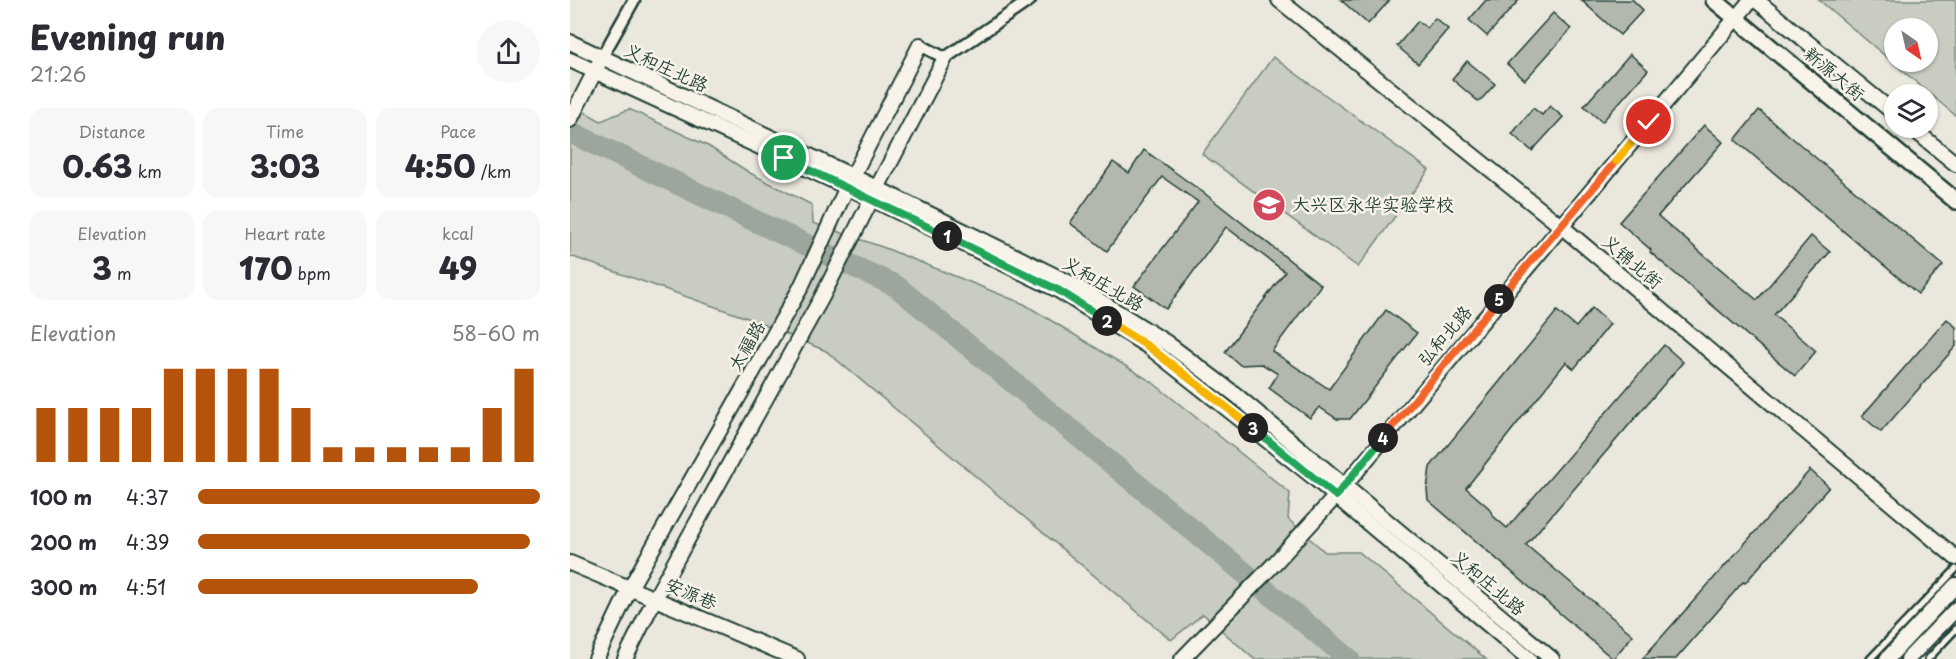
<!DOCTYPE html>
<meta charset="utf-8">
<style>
body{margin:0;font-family:"Playpen Sans","LXGW WenKai TC",sans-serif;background:#f7f7f7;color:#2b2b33;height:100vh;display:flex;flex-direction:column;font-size:22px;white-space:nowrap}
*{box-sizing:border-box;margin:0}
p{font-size:20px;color:#7c7c81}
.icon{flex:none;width:33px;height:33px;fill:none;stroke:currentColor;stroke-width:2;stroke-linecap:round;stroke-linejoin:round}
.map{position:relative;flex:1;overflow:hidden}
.sheet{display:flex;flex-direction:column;background:#fff;width:570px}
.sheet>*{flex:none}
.needle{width:39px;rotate:146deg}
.tools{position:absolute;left:1314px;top:18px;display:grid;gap:12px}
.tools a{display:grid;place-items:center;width:54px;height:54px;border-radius:50%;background:#fff;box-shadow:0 2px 4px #0004;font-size:30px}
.pin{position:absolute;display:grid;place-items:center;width:51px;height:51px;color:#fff;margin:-26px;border:3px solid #fff;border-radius:50%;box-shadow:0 2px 6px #0007}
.km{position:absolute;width:30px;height:30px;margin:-15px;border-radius:50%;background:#222;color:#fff;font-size:16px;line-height:30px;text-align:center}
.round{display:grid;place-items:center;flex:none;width:63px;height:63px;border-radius:32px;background:#f7f7f7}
.head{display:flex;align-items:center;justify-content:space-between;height:102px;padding:0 30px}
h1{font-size:33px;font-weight:800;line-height:45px}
.metrics{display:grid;grid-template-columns:repeat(3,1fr);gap:9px;height:102px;padding:6px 30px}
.metrics div{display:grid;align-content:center;border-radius:15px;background:#f7f7f7;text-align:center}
.metrics b{font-size:30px;font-weight:800}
.metrics small{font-size:16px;font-weight:400}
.metrics p{font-size:16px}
.chart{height:168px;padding:12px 30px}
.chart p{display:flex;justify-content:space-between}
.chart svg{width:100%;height:108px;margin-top:6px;stroke:#b45309;stroke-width:6}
ul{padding:0 30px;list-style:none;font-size:20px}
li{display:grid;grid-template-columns:96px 72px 1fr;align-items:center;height:45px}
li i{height:15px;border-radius:8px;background:#b45309}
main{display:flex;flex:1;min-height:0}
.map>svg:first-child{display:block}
</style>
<main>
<section class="sheet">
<div class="head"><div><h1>Evening run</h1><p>21:26</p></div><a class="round"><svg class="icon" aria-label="share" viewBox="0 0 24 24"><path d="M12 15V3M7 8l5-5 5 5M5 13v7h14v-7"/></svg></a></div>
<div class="metrics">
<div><p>Distance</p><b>0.63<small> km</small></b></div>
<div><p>Time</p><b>3:03</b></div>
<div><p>Pace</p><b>4:50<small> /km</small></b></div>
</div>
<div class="metrics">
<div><p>Elevation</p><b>3<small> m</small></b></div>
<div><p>Heart rate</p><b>170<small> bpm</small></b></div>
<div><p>kcal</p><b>49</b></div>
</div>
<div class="chart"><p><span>Elevation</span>58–60 m</p>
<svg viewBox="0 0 160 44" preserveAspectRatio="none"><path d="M5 44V22M15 44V22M25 44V22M35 44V22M45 44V6M55 44V6M65 44V6M75 44V6M85 44V22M95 44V38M105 44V38M115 44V38M125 44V38M135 44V38M145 44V22M155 44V6"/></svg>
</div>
<ul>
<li><b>100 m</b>4:37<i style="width:100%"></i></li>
<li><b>200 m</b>4:39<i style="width:97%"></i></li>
<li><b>300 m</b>4:51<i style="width:82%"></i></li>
</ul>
</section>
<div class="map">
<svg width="1386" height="659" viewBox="0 0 1386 659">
<rect width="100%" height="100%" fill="#eae8dd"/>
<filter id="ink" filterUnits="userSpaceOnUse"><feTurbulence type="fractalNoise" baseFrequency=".0167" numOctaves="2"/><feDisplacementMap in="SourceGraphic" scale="12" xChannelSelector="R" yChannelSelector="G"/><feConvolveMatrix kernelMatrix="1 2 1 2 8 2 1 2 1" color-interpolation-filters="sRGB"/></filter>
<g filter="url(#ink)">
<g fill="#c8ccc1" stroke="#74847a" stroke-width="1.5" fill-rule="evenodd">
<path d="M1249,0h137v116zM1324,28h34v34h-34z"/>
<polygon points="703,57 859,170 788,267 632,154"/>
<polygon points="0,104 31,121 59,109 138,146 180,173 242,205 243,223 315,248 454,304 582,382 720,493 718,519 755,552 789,552 916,659 684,659 633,614 601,640 256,351 183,320 0,256"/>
</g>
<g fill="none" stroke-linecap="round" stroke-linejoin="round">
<polyline stroke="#9ca69c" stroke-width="22" points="0,132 200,228 326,286 779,659"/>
</g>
<g fill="#b2b8ae" stroke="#1f3d34" stroke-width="1.5">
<polygon points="771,0 820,0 798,24"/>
<polygon points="916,0 949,0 917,36 899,20"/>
<polygon points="1011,0 1063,0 1073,10 1050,35"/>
<polygon points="983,13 1001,29 955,80 937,64"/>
<polygon points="865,18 878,29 848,64 827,46 848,21 857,28"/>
<polygon points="1060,54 1078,70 1032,122 1014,106"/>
<polygon points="897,61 925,84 909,102 882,79"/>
<polygon points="980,106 993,117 962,151 942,134 963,108 972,115"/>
<polygon points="1189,110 1373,265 1348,294 1165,140"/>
<polygon points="1134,125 1153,142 1088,216 1187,300 1241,236 1260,252 1204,315 1246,351 1225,376 1080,252 1081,250 1049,222"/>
<polygon points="574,150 634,193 751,285 702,351 759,389 816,310 847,333 780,419 767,419 749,407 740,418 699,388 708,374 692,364 670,365 655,352 715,272 656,227 596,309 564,286 628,202 592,177 537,251 500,223 543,162 559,173"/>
<polygon points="1022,308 1040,324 1004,369 996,362 896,488 919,508 923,516 937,528 1094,345 1113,362 956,545 1063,635 1043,659 858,500 857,489 860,467 987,311 1006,327"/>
<polygon points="1377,319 1386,327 1386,346 1311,432 1292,416"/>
<polygon points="1240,470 1259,487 1175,583 1173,582 1106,659 1072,659"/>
</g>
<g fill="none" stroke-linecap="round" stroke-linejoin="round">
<defs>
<g id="lane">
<polyline points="1300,659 1386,569"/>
<polyline points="1358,659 1386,629"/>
</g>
<g id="street">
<polyline points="350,45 375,58 460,0"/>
<polyline points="32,57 64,0"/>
</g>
<g id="secondary">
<polyline points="709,0 991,226 1386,558"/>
<polyline points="1186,0 1324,113"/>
<polyline points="0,42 282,176 506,286 597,343 666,395 982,659"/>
<polyline points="0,60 277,187 488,290 579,347 742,476 959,659"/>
<polyline points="0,120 28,65"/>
<polyline points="1342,128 1386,164"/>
<polyline points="0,563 227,659"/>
<polyline points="26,659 60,588 231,287 277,187 350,45"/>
<polyline points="55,659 85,598 252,297 307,188 375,58"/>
<polyline points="612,659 703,565 766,496 1181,0"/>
<polyline points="1317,659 1386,585"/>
<polyline points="1338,659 1386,609"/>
</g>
<polyline id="primary" points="1144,0 1386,201"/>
</defs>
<use href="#lane" stroke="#1f3d34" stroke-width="10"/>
<use href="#street" stroke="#1f3d34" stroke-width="15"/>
<use href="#secondary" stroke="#1f3d34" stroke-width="18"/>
<use href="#primary" stroke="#1f3d34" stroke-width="20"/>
<use href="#lane" stroke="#f7f3e8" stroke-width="5"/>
<use href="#street" stroke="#f7f3e8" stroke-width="10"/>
<use href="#secondary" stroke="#f7f3e8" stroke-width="14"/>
<use href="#primary" stroke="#f7f3e8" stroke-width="15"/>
</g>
</g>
<g fill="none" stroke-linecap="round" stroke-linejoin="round" filter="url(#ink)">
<defs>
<polyline id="split-1" points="214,158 377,236"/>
<polyline id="split-2" points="377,236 488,290 537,321"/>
<polyline id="split-3" points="537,321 579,347 683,428"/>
<polyline id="split-4" points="683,428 766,496 813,438"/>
<polyline id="split-5" points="813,438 929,299"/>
<polyline id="split-6" points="929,299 1046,161"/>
<polyline id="split-7" points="1046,161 1079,122"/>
</defs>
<use href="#split-1" stroke="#fff" stroke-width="12"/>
<use href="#split-2" stroke="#fff" stroke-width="12"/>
<use href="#split-3" stroke="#fff" stroke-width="12"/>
<use href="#split-4" stroke="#fff" stroke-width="12"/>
<use href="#split-5" stroke="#fff" stroke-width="12"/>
<use href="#split-6" stroke="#fff" stroke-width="12"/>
<use href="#split-7" stroke="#fff" stroke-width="12"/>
<use href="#split-1" stroke="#22a559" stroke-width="8"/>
<use href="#split-2" stroke="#22a559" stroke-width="8"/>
<use href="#split-3" stroke="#f5b400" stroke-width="8"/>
<use href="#split-4" stroke="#22a559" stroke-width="8"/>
<use href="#split-5" stroke="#f0652b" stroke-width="8"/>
<use href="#split-6" stroke="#f0652b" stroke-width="8"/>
<use href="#split-7" stroke="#f5b400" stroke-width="8"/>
</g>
<defs>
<symbol id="school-disc" viewBox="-11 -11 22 22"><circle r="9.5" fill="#d1495b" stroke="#f7f3e8"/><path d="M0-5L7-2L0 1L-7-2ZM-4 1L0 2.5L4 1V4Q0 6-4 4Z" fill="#fff"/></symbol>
</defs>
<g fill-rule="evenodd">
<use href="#school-disc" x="680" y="186" width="38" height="38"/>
</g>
<g text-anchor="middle" stroke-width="5" stroke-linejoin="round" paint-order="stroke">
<g font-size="18" fill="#1f3d34" stroke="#f7f3e8">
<text transform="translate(96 68) rotate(25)" y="6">义和庄北路</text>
<text transform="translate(1264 74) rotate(40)" y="6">新源大街</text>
<text transform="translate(1062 262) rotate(40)" y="6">义锦北街</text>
<text transform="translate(533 284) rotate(30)" y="6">义和庄北路</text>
<text transform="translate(875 336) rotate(-50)" y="6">弘和北路</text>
<text transform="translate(177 346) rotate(-60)" y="6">太福路</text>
<text transform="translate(918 583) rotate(40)" y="6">义和庄北路</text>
<text transform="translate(121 594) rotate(23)" y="6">安源巷</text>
</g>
<g font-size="18" fill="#1f3d34" stroke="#f7f3e8" text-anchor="start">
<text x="722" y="211">大兴区永华实验学校</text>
</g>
</g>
</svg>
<div class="tools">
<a><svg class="needle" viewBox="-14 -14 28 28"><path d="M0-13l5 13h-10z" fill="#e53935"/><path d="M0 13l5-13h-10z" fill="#7c7c81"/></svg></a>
<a><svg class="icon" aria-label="layers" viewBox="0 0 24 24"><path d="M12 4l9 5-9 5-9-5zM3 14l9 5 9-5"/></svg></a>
</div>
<div class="pin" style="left:214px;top:158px;background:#1e9e55"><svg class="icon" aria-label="arrive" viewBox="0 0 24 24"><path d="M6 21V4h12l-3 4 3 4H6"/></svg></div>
<div class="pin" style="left:1079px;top:122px;background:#d93025"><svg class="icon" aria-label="check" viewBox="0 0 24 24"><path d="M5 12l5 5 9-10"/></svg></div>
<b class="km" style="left:377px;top:236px">1</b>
<b class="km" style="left:537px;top:321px">2</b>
<b class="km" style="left:683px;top:428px">3</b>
<b class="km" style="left:813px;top:438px">4</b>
<b class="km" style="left:929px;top:299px">5</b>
</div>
</main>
